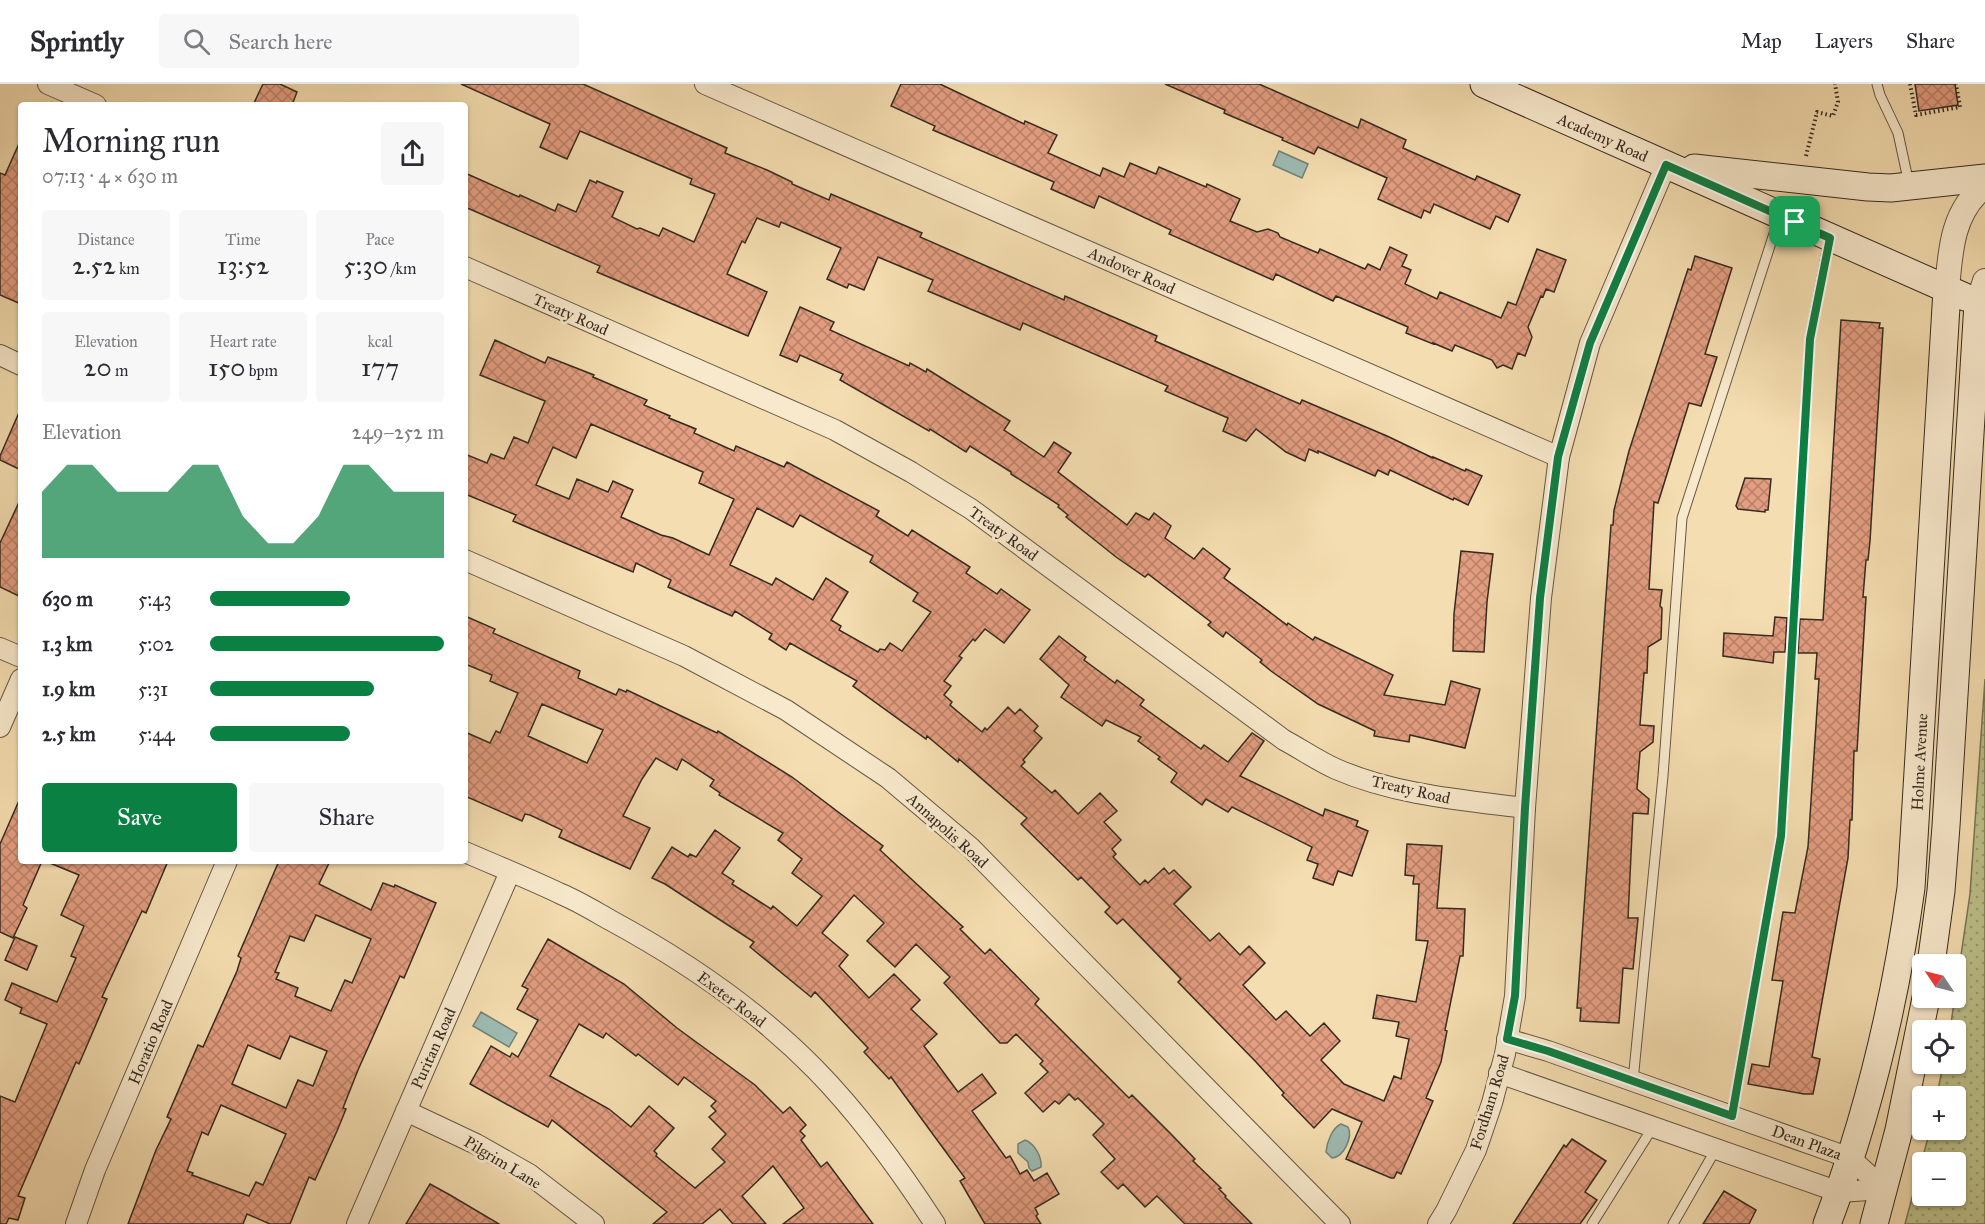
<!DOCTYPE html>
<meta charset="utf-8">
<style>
body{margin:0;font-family:"IM FELL Great Primer",serif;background:#f7f7f7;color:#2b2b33;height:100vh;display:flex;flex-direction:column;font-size:22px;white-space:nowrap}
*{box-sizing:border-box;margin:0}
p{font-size:20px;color:#7c7c81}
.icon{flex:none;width:33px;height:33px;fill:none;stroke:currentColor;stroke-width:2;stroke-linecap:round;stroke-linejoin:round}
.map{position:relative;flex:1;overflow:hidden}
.panel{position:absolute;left:18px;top:18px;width:450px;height:762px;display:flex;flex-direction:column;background:#fff;border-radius:6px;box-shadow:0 2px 4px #0004}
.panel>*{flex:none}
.needle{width:39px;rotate:305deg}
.tools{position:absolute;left:1912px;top:870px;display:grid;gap:12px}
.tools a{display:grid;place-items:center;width:54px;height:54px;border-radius:6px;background:#fff;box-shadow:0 2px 4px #0004;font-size:30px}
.pin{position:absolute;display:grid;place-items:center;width:51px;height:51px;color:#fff;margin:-26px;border-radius:12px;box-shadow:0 3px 9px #0006}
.round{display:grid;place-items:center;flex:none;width:63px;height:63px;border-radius:6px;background:#f7f7f7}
.overview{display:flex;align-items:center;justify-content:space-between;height:102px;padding:0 24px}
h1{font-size:33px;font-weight:600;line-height:45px}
.figures{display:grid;grid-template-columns:repeat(3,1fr);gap:9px;height:102px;padding:6px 24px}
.figures div{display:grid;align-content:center;border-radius:6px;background:#f7f7f7;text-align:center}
.figures b{font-size:26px;font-weight:600}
.figures small{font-size:16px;font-weight:400}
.figures p{font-size:16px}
.chart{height:168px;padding:12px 24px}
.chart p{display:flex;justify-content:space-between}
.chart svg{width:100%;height:108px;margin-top:6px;fill:#0b8043;opacity:.7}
.cta{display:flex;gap:12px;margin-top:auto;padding:12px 24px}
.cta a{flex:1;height:69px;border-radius:6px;background:#0b8043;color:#fff;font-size:24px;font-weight:600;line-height:69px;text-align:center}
.cta a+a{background:#f7f7f7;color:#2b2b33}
ul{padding:0 24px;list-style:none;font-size:20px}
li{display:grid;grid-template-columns:96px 72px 1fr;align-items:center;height:45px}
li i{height:15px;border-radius:8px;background:#0b8043}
header{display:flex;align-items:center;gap:36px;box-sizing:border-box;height:84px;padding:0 30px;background:#fff;border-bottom:2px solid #e1e1e2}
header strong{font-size:28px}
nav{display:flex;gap:33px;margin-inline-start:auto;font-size:21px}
.search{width:420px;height:54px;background:#f7f7f7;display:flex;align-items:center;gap:15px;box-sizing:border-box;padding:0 21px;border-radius:6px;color:#7c7c81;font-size:22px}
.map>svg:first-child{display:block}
</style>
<header>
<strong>Sprintly</strong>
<div class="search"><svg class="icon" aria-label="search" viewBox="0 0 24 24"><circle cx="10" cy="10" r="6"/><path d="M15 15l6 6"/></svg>Search here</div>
<nav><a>Map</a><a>Layers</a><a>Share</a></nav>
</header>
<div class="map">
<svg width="1985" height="1140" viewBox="0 0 1985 1140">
<defs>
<pattern id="grass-dots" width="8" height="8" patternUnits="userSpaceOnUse" patternTransform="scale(1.5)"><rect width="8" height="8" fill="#bcc08a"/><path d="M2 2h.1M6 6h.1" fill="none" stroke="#9a9c70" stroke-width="1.8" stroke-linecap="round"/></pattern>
<pattern id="building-cross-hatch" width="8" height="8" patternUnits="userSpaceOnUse" patternTransform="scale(1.5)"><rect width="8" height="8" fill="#e39d80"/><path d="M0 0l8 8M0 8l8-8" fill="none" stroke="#b98068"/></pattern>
</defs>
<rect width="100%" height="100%" fill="#f4ddb0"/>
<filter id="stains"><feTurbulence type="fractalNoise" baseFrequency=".00333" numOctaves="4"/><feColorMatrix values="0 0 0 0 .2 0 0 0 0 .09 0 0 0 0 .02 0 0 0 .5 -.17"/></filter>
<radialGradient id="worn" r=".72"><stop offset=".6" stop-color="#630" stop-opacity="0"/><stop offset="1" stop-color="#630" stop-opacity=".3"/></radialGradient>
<path fill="url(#grass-dots)" stroke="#787555" stroke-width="1.5" fill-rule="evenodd" d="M1985,595v545h-80l25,-94h26v-34h-19l6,-32h13v-34h-6l20,-136zM1923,1078h33v34h-33z"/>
<g fill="#9dbbb2" stroke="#738178" stroke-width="1.5">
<polygon points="1279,67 1308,80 1302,94 1273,81"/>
<polygon points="481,928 517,949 509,963 473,942"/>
<path d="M1341,1040l7,3c5,10 -4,30 -16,31l-6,-6c1,-10 6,-24 15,-28z"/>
<path d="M1025,1056c10,4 17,17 16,27l-9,4 -3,-3 -1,-6 -10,-9v-9z"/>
</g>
<g fill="url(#building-cross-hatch)" stroke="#352a20" stroke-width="1.5" fill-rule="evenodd">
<polygon points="263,0 280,0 297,8 292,21 253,21"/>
<polygon points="461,0 583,0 727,64 725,69 767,86 792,98 792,100 829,116 831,110 922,149 920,153 1064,216 1065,212 1157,252 1155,257 1300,320 1302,316 1387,352 1433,374 1433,373 1465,387 1466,385 1482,392 1468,421 1454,414 1453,416 1390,386 1388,391 1378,386 1375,392 1318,367 1318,369 1309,365 1305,377 1286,368 1256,345 1246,357 1223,347 1228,334 1165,307 1168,302 1023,239 1020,246 928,207 933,196 878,173 864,206 849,200 847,204 827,195 841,164 781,138 779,143 757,134 745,159 742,157 727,190 767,208 748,252 597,188 600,182 465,123 465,89 519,113 520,111 555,127 558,120 576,128 590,96 596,99 597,97 623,108 612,133 637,145 640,144 659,152 663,144 694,158 715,110 690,100 692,95 580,47 567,75 540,63 550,40"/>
<polygon points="901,0 940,0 1024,40 1025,37 1057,51 1048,69 1100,92 1103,84 1124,93 1130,79 1156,90 1159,83 1206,103 1207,100 1240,115 1230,137 1257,148 1268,145 1278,149 1280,153 1318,169 1320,165 1365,185 1368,180 1380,186 1390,163 1407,171 1402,182 1411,186 1405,200 1437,215 1440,208 1501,234 1508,218 1516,221 1537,165 1566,176 1554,208 1546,205 1543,213 1541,212 1528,243 1532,253 1525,272 1518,269 1512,285 1503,281 1497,284 1492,276 1455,261 1452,267 1433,259 1433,260 1406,249 1408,243 1336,212 1333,217 1276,190 1273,196 1169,150 1171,146 1099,112 1094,124 1051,105 1054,98 933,46 935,42 891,22"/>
<polygon points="1165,0 1259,0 1358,44 1361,35 1406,56 1403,64 1475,96 1477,92 1520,111 1508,138 1496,132 1490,145 1434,120 1430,129 1424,126 1421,134 1378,115 1387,94 1318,63 1314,70 1282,56 1283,54 1224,29 1225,26"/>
<polygon points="1915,0 1955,0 1958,21 1919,27"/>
<polygon points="21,55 21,220 0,211 0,89 5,91"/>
<polygon points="1695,172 1732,184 1705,270 1717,273 1701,322 1689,319 1658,419 1654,418 1649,505 1662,506 1660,522 1662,524 1661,555 1648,563 1647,589 1644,589 1640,641 1654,642 1653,658 1640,668 1637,705 1649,715 1648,730 1633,729 1628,834 1638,834 1633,885 1623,884 1619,939 1580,937 1581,924 1577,924 1611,441 1613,441 1614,426 1629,367 1688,185 1691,186"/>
<polygon points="800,223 834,238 830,246 909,282 910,279 926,288 927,285 1010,337 1004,346 1044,373 1054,358 1071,369 1058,388 1127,441 1136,429 1149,436 1154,429 1171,442 1165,454 1194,475 1203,464 1230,485 1224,494 1287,541 1288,539 1313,556 1315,553 1393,591 1384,611 1445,621 1451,597 1480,605 1465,664 1410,651 1409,658 1374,652 1375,647 1318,620 1271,587 1260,578 1262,576 1226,548 1223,553 1208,541 1211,538 1148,490 1145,493 1116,473 1066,433 1068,431 1058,423 1059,421 1011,390 1011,388 970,362 966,368 930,345 929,347 840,296 843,290 800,271 797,278 780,271"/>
<polygon points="1841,236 1880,239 1879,244 1883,244 1870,457 1868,476 1866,476 1863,513 1866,513 1857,667 1854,667 1852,736 1850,736 1848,774 1812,973 1820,975 1813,1010 1804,1010 1748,1000 1752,980 1769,983 1783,897 1772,896 1783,828 1795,829 1808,763 1819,595 1815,595 1817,569 1798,569 1800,535 1823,536"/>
<path d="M495,256l50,23 3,-6 46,18 -1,2 54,23 -3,5 26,11 -1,2 27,11 -2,4 40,18 2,-5 48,21 3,-5 92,49 -3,5 32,20 4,-6 58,37 -4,6 31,21 4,-5 29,21 -26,33 -19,-14 -10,12 -2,-2 -14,17 3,2 -18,23 7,5 -7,9 8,7 -2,3 32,27 3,-4 2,2 21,-23 7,7 5,-5 18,17 -4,5 8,7 -19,22 2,2 -4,4 31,27 3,-3 23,24 22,-21 17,18 -13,11 17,18 -9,9 4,5 -3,3 27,28 5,-5 3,3 16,-15 5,6 5,-4 17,17 -17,17 36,37 9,-8 21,22 9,-9 16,17 -22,22 33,35 10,-9 24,25 14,-13 16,18 -19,19 23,24 40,17 10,-25 7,3 8,-40 -13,-3 3,-14 -26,-4 4,-23 39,7 12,-61 -12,-1 3,-56h-6l1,-8 -9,-1 2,-31 35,2 -5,62 28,1 -2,47h-3l-15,74 2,1 -6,31 -15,36 7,3 -32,73 -4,-2 -3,6h-3l-45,-19 16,-37 -30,-13 -18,19 -32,-33 2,-2 -28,-31 -78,-80 3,-3 -58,-60 -6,5 -12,-12 5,-5 -29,-30 -3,3 -57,-56 6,-6 -68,-59 -1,3 -31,-26 -1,3 -73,-53 4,-5 -67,-38 -4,7 -17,-11 3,-5 -37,-23 -3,5 -64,-29 3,-7 -35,-17 -3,9 -120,-51 3,-6 -51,-21v-40l22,9 4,-9 13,5 10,-22 14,6 17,-42 -65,-26zM591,340l112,48 -4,11 35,16 -25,56 -36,-17 -12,-3 -40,-18 12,-27 -20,-9 -5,11 -31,-13 -8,20 -33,-14 17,-38 23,11zM757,424l36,19 7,-12 73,41 -3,6 48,31 -5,8 18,11 -29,39 -12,-8 -5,7 -5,-1 -2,3 -39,-22 2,-4 -10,-6 17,-28 -22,-14 -13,22 -37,-22 -4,7 -42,-20z"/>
<polygon points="21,324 21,386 0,376 0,372"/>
<polygon points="1745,394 1771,395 1768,426 1765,426 1765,428 1738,425 1736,422"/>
<polygon points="21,414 21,513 0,503 0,459"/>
<polygon points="1461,467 1493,470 1487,518 1484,568 1453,567 1454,530"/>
<path d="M465,532l30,13 -2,4 87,38 -2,7 38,17 3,-6 7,3 1,-2 90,43 1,-2 74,46 91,69 -3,4 83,77 -3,2 25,25 5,-5 49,50 -4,5 94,94 3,-3 40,40 23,24 -2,2 28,27 -2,1 7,7 -1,1 27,27h-67l-28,-28 -12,11 -22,-23 -5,5 -17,-17 14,-13 -22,-24 11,-11 -26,-26 -3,2 -6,-6 -10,10 -4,-3 -12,11 -18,-19 23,-21 -8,-8 3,-3 -27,-27 -9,9h-7l-56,-60 6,-6 -34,-33 -21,23 -28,-26 17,-18 -30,-28 -32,38 26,22 -9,11 30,32 25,-24 26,26 -9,9 26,25 -13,12 34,46 24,-18 14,19 -24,18 34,47 4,-2 10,18 7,-4 7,11 13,-8 12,21 -24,14 3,6 -2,2 5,8h-56l-25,-43 5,-3 -44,-60 -30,-41 -2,2 -25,-27 4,-4 -53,-56 -4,5 -61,-50 4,-5 -89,-58 -13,-6 20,-31 16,10 2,-3 6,3 19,-27 25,18 -18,25 12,8 -2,3 39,25 2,-3 24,20 25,-30 -30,-23 10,-14 -24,-19 5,-7 -64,-38 1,-2 -10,-7 4,-6 -32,-21 -5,11 -21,-12 -14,21 -19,37 27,12 -20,41 -71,-32 3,-7 -32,-15 -5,-1 -3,7 -57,-25v-64l25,11 6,-12 4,2 18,-40 -28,-12 2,-6 -27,-11zM542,620l61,26 -16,33 -59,-27z"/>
<polygon points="1775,533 1787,534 1785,568 1774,568 1773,579 1723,572 1724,549 1773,552"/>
<polygon points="1059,552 1086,573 1084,576 1115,599 1117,596 1144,616 1140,621 1201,665 1204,661 1228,678 1252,649 1264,657 1240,692 1323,732 1325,725 1358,737 1356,742 1368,747 1352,792 1338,787 1333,801 1313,794 1318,780 1307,776 1312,763 1232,723 1228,728 1206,715 1202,721 1171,698 1177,689 1158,675 1160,673 1138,657 1141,653 1106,636 1102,642 1061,613 1069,601 1040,575"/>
<polygon points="21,712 21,777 42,777 23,821 27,824 13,854 0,848 0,760"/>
<polygon points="45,777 168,777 146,829 142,827 102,913 107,915 79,980 76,978 18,1112 25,1114 18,1136 9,1134 6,1140 0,1140 0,1012 15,1018 47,940 20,929 22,924 5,916 12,899 57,918 76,874 71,872 84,842 61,831 79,791"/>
<path d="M279,777h51l-11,23 52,26 12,-27 11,4 1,-2 41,18 -32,75 -4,-2 -42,94 -15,38 3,1 -9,22 -22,49 -6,-3 -19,47h-20l-23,-10 -4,10h-115l28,-74 15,-31 -4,-2 31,-72 5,2 34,-76 4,-13 -3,-2zM316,831l55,24 -19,44 -7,-3 -14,31 -36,-15 3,-8 -22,-9 3,-6 -4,-1 15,-36 14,5zM290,952l37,15 -14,35 -15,-6 -12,28 -54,-24 16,-39 32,14zM221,1021l65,29 -23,51 -7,-3 -7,14 -57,-21 1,-2 -6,-2 15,-39 6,3z"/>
<polygon points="15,853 37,862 27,886 5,876"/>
<path d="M548,855l76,45 53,44 78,57 28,28 7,-6 16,18 -6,6 5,5 -4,4 20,27 6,-5 46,62h-90l21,-16 -31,-42 -31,30 24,28h-33l-13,-15 -18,15h-49l14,-12 -115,-92 -4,7 -78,-43 21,-38 19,11 2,-4 6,4 20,-37 -21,-11 11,-20 -6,-3zM579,940l24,14 3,-5 30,23 2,-2 40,31 6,-8 32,24 -5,5 5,5 -7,6 17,17 -14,15 13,13 -30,26 -39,-32 1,-2 -3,-3 20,-23 -25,-22 -18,21 -22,-18 -59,-33z"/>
<polygon points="1572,1055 1606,1077 1585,1108 1597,1116 1580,1140 1513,1140 1564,1061 1566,1063"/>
<polygon points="430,1100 450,1111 499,1140 406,1140"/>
<polygon points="1724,1107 1756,1126 1749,1140 1703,1140"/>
</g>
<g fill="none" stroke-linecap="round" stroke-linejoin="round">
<defs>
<g id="service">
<polyline points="1877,0 1880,11 1898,49 1909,100"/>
<polyline points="1633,997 1663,692 1682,434 1779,134"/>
<polyline points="1732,1032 1781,752 1810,255 1829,156"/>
<polyline points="1592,1140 1653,1043"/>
<polyline points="1673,1140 1716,1065"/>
</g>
<g id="minor">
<polyline points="48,0 96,21"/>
<polyline points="705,0 1559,373"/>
<path d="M465,183l370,163 76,42 60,37 313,231c17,9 34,21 52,29 60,26 126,31 189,39"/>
<polyline points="0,271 21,281"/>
<polyline points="465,476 684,572 786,626 888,694 971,764 1340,1140"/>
<polyline points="0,564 21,573"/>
<polyline points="0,643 21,595"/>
<path d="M465,768c32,14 65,27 96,42 17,7 33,17 49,26 74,40 146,89 205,149 46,47 85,101 120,155"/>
<polyline points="1507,955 1548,967 1850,1074 1884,1105"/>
<polyline points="1499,989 1839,1108 1884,1105"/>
<polyline points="406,1027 476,1060 529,1090 594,1140"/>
<polyline points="76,1140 95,1086 227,777"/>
<polyline points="357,1140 510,788"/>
<polyline points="1438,1140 1446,1127 1476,1066 1492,1019 1505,970 1515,912 1525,724 1541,514 1559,373 1590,259 1666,81"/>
</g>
<g id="tertiary">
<path d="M1947,206c3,-37 5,-80 38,-104"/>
<polyline points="1978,219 1985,197"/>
</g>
<g id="secondary">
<polyline points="1484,0 1965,213"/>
<polyline points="1694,84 1868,103 1891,104 1985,94"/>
<polyline points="1931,880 1941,807 1946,742 1978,219"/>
<path d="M1827,1140c41,-108 68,-221 84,-336l36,-598"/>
<polyline points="1874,1140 1899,1046 1926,914"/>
</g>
</defs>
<use href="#service" stroke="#655744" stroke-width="11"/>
<use href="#minor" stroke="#655744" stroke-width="22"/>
<use href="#tertiary" stroke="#655744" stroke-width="26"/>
<use href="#secondary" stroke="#352a20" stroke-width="29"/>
<g stroke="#352a20" stroke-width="4" stroke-dasharray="1.5 3" stroke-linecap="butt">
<polyline points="1910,0 1916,31 1960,23 1956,0"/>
<polyline points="1806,72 1817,28 1833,32 1838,18 1835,0"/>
</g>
<use href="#service" stroke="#f8e9cc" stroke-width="9"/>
<use href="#minor" stroke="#f8e9cc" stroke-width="20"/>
<use href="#tertiary" stroke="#f8e9cc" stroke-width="24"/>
<use href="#secondary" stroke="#f8e9cc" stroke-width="27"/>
</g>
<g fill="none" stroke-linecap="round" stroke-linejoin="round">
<defs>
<polygon id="route" points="1666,81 1830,154 1810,255 1781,752 1732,1032 1548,967 1507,955 1515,912 1525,724 1540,514 1558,373 1590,259"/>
</defs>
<use href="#route" stroke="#fff" stroke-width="12"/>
<use href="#route" stroke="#0b8043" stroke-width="8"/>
</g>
<g text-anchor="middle" stroke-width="6" stroke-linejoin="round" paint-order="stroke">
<g font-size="16" fill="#352a20" stroke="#f8e9cc">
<text transform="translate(1603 53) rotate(24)" y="6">Academy Road</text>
<text transform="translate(1132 186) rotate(24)" y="6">Andover Road</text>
<text transform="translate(571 230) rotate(24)" y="6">Treaty Road</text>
<text transform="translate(1004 449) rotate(36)" y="6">Treaty Road</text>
<text transform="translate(1919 678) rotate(-87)" y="6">Holme Avenue</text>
<text transform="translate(1411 705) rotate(13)" y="6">Treaty Road</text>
<text transform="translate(948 746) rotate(42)" y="6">Annapolis Road</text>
<text transform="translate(732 915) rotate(37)" y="6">Exeter Road</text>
<text transform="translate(150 958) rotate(-67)" y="6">Horatio Road</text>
<text transform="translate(433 964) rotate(-66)" y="6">Puritan Road</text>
<text transform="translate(1489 1018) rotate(-73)" y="6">Fordham Road</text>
<text transform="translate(1807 1058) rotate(20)" y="6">Dean Plaza</text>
<text transform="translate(503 1078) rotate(31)" y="6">Pilgrim Lane</text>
</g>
</g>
<rect width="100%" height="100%" filter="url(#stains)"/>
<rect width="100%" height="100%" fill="url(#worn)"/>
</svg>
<div class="tools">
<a><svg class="needle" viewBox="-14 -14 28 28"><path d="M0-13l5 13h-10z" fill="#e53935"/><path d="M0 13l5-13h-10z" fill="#7c7c81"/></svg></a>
<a><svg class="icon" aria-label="locate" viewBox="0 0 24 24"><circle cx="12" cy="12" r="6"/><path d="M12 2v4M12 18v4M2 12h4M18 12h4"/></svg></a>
<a>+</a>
<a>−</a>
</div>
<div class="pin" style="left:1795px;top:138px;background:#1e9e55"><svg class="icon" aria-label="arrive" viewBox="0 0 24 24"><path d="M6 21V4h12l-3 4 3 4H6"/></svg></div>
<section class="panel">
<div class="overview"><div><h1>Morning run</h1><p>07:13 · 4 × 630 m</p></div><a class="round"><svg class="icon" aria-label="share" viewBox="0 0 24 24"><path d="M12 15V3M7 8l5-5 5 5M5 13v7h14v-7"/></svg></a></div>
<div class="figures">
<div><p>Distance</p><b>2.52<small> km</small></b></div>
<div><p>Time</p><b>13:52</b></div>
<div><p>Pace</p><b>5:30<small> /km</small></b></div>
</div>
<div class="figures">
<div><p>Elevation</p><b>20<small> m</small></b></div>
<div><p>Heart rate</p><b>150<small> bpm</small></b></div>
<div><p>kcal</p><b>177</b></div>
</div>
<div class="chart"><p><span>Elevation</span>249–252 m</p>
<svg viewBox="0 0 160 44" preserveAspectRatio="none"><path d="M0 44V17L10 6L20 6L30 17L40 17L50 17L60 6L70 6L80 27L90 38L100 38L110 27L120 6L130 6L140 17L150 17L160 17V44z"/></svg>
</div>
<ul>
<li><b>630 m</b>5:43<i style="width:60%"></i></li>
<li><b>1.3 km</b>5:02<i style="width:100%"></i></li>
<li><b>1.9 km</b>5:31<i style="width:70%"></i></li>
<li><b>2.5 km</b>5:44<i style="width:60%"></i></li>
</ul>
<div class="cta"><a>Save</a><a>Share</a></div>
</section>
</div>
